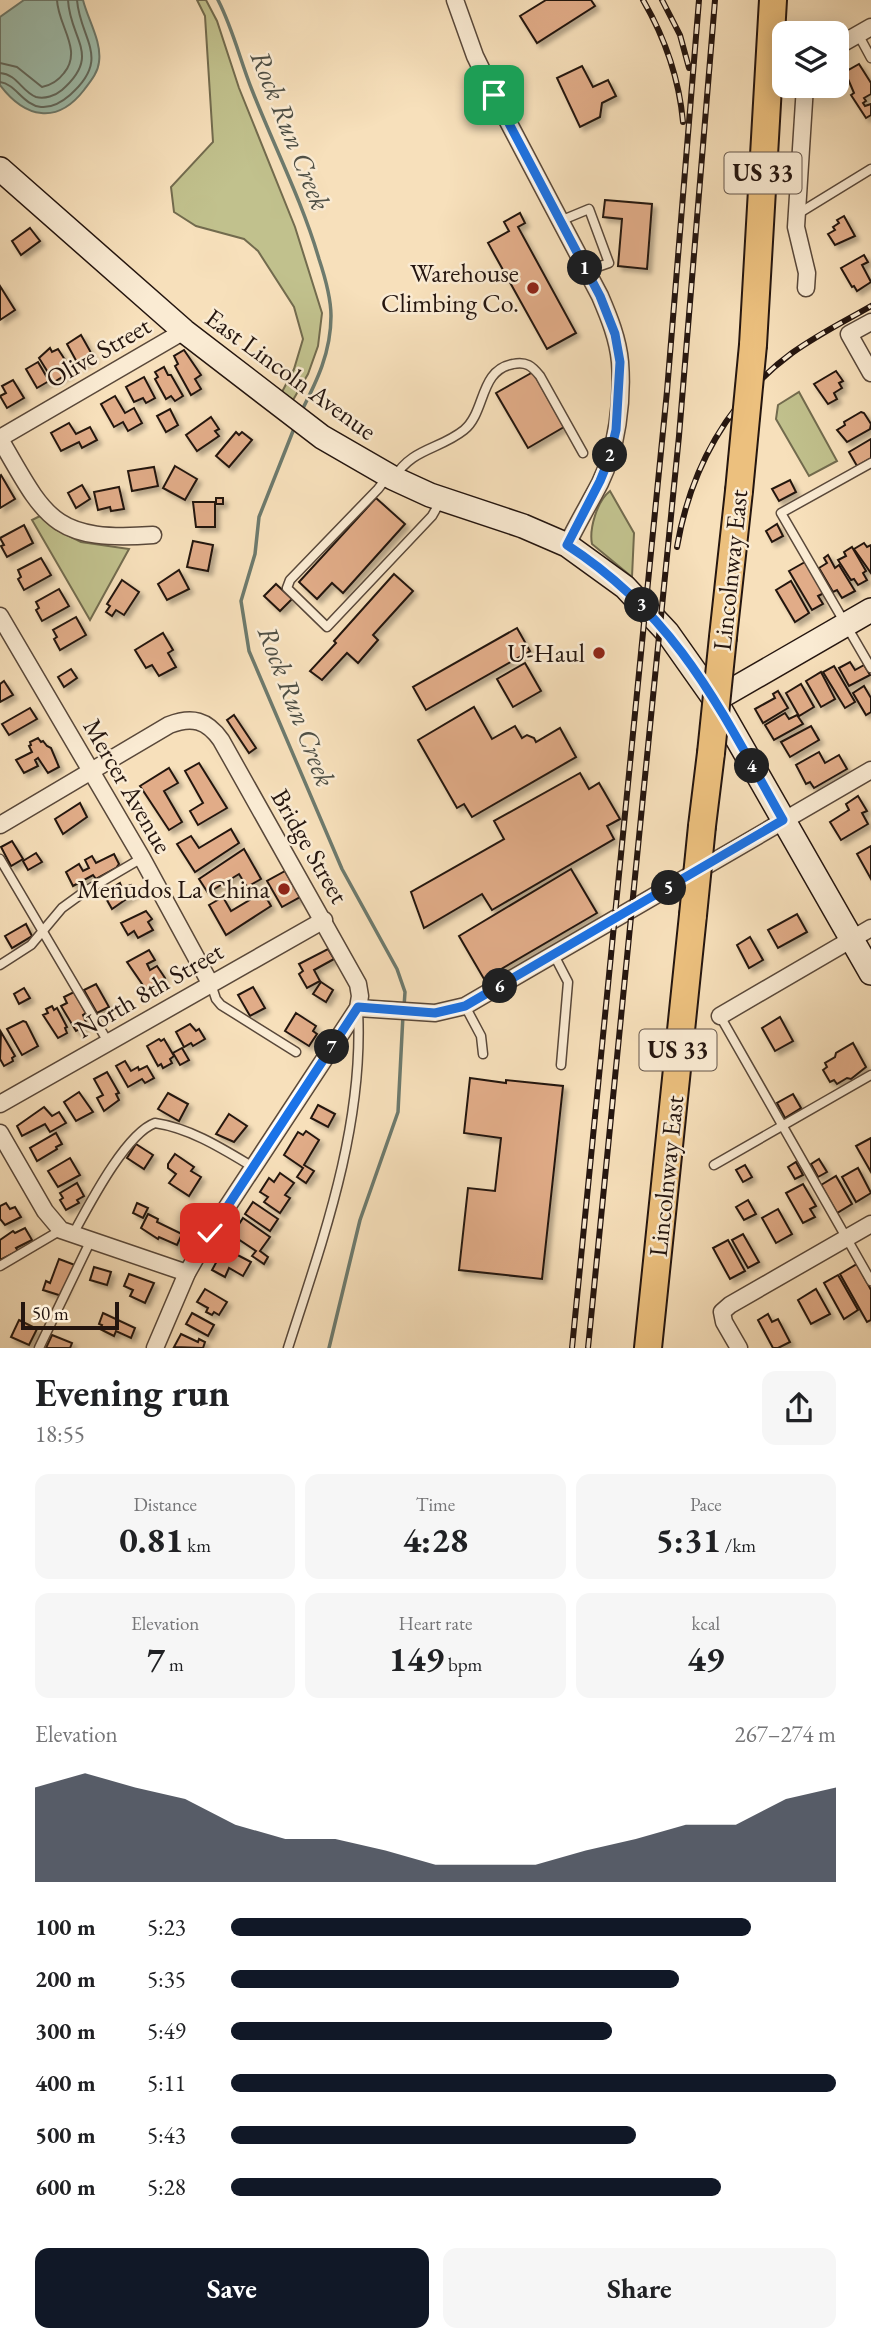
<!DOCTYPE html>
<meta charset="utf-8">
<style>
body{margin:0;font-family:"EB Garamond",serif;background:#f6f6f6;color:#202124;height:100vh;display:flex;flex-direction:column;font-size:26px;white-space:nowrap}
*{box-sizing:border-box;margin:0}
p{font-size:23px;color:#757577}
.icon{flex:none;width:38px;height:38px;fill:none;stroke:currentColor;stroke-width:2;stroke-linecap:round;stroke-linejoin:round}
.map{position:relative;height:1348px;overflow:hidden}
.sheet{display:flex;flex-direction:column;background:#fff;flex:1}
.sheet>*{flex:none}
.fabs{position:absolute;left:772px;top:21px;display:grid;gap:14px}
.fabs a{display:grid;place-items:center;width:77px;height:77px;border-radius:14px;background:#fff;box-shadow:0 4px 18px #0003;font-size:35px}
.scale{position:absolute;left:21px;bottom:18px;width:98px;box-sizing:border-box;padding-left:7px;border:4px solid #24150f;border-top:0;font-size:19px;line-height:24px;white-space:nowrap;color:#24150f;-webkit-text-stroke:5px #faebd3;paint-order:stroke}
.pin{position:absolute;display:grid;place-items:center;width:60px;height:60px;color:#fff;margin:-30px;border-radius:14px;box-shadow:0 4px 10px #0006}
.km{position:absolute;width:35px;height:35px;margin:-18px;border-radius:50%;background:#222;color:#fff;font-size:19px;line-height:35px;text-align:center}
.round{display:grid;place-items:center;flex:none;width:74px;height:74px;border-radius:14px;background:#f6f6f6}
.summary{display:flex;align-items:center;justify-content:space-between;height:119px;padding:0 35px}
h1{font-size:38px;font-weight:700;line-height:52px}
.figures{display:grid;grid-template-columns:repeat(3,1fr);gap:10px;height:119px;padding:7px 35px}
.figures div{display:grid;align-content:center;border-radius:14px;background:#f6f6f6;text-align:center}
.figures b{font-size:35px;font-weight:700}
.figures small{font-size:19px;font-weight:400}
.figures p{font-size:19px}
.chart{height:196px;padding:14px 35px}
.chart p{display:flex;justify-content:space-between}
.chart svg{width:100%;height:126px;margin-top:7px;fill:#111827;opacity:.7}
.action{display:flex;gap:14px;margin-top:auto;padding:14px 35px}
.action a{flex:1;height:80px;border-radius:14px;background:#111827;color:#fff;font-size:28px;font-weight:700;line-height:80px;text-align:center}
.action a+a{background:#f6f6f6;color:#202124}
ul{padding:0 35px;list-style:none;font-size:23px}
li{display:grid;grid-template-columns:112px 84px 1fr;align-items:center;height:52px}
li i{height:18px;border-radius:9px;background:#111827}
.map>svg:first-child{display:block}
</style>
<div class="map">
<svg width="871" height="1348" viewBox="0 0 871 1348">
<defs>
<filter id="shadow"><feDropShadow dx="4" dy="4" stdDeviation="2" flood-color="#0004"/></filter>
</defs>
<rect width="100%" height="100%" fill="#f7e0bb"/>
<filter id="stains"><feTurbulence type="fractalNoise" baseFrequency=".00286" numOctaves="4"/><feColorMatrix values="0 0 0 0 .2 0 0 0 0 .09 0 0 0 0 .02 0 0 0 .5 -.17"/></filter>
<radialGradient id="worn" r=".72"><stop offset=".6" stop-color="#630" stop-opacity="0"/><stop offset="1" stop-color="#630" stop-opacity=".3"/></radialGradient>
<g fill="#c1c18d" stroke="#726b4e" stroke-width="2">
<polygon points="197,0 206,0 217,21 239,88 295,227 322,313 318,346 308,374 293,400 282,392 294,369 303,339 294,307 258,251 244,239 196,226 174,212 171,187 213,142 205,16"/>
<polygon points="799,392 837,461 809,476 776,419 778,405"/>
<path d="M610,491l24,42 -2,44 -40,-33c-3,-15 5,-43 18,-53z"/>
<polygon points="40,516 55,529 81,542 129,549 90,620 32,520"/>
</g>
<path fill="#9ebdac" stroke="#6d7a6d" stroke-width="2" d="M24,0h59c5,20 19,42 16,62 -1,11 -9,20 -15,28 -27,35 -59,28 -84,-5v-68z"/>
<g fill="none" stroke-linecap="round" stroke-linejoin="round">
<g stroke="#61695e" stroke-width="2">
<path d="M0,63l17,4 25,20c10,-2 16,-6 22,-14 19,-23 -6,-47 -7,-73"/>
<path d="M0,73c17,1 22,19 36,24 9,2 19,-1 26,-7 40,-35 8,-50 6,-90"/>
<path d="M0,82c16,2 23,23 41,25 11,1 21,-5 29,-12 42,-37 10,-55 7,-95"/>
</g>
<g stroke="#6d7a6d" stroke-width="3.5">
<path d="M218,0c15,29 22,60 34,90 22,56 50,111 67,169 6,18 12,38 12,57 0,36 -14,65 -30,96"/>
<polyline points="295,426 259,517 255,554 241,601 249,651 342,869 397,969 405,992 404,1007"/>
<polyline points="329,1348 360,1220 398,1112 403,1015"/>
</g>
</g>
<g fill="#e1ac88" stroke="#24150f" stroke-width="2" filter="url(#shadow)">
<polygon points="546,0 591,0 595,6 537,43 520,16"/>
<polygon points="859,64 871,83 871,94 864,98 866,101 863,103 865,106 871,104 871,115 866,118 851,95 854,93 845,72"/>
<polygon points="582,66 593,87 608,80 616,96 602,103 600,117 580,127 557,78"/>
<polygon points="605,200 652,204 647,269 618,266 622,219 603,217"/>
<polygon points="520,213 525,223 518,227 576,333 547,349 488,243 509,231 504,222"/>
<polygon points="844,216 855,236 835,245 828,234 835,230 833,227 839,223 837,220"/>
<polygon points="30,228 40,241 21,255 12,241"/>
<polygon points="864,255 868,262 862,265 871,282 857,291 854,286 852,287 841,268"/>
<polygon points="0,286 15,310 0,320"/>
<polygon points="81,335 94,358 79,366 67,344"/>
<polygon points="50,348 52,352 58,349 69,366 66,369 69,373 54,382 39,358"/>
<polygon points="184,350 201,375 195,379 201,389 191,395 175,366 178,364 174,356"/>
<polygon points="38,362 49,381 37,388 26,369"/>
<polygon points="164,367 168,375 171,375 183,396 175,401 171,396 166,399 155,379 158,377 155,372"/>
<polygon points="836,371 843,381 839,383 842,388 834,393 837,399 828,404 814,384"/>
<polygon points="533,372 564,427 528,448 496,393"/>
<polygon points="144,377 155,398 146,403 143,398 134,402 126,387"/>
<polygon points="13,380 24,398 7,408 0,396 6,393 2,386"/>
<polygon points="115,396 125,413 134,408 142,423 128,431 123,422 114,427 101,404"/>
<polygon points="170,409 178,425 166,432 157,416"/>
<polygon points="861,412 864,413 871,424 870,429 847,442 837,430 845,425 844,422"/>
<polygon points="211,417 219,429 215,431 219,436 197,451 186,435"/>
<polygon points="69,423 76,434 90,427 97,440 82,448 79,442 61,451 51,433"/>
<polygon points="236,432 239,435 242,432 252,440 229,467 216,456"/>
<polygon points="871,439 871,458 857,466 849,452"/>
<polygon points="175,466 197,479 185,500 163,488"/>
<polygon points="154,467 158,486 132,491 128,471"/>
<polygon points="1,475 15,499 0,508 0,476"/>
<polygon points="790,480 796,492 779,501 772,489"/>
<polygon points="82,485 90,499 76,508 68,493"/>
<polygon points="119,487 124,509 111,511 110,507 98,510 94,492"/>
<polygon points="216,498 223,498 223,504 215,504 215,527 196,527 193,502 216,502"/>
<polygon points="376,498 405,524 343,593 332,583 317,599 299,582"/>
<polygon points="777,524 783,536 772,542 766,531"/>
<polygon points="24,525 33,543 7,557 1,546 4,545 0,538"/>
<polygon points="193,541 213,545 208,571 187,567"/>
<polygon points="864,543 867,547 871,545 871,573 854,549"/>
<polygon points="852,547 866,571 863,573 867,580 858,585 854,579 851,580 838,560 846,556 844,552"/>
<polygon points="828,555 835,568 839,565 855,591 842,598 837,590 833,592 819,568 827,563 824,558"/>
<polygon points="41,558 51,575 24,590 18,579 21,577 18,570"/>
<polygon points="805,562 824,593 818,596 823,604 812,610 789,571"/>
<polygon points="179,570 189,589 167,600 158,584"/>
<polygon points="394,574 413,591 373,635 378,640 358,663 347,653 322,680 310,671 336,643 334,641"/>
<polygon points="122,580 139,592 124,615 116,610 112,616 106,612 110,606 107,604"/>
<polygon points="791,581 809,613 795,622 776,590"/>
<polygon points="276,584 292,599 280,611 264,596"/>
<polygon points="59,589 69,606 42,621 36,610 39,608 36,602"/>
<polygon points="76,617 86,635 60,650 54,639 57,637 53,630"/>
<polygon points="517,628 530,651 426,710 413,687"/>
<polygon points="163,633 173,650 168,653 176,667 159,676 152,665 146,668 135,650"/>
<polygon points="850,662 855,670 864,665 870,675 849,686 839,668"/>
<polygon points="525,663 541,691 513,707 497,679"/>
<polygon points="834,666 855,702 845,708 823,672"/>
<polygon points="71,669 77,678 64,687 58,677"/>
<polygon points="821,672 835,699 821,707 806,681"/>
<polygon points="4,681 13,695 0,702 0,684"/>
<polygon points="801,684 814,707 799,716 786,693"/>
<polygon points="864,686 871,698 871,712 866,715 853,693"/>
<polygon points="778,691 788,708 763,723 755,709 775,698 773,694"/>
<polygon points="474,707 492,739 515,726 522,738 527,735 534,738 536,742 560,728 576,757 472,817 464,804 457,808 418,740"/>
<polygon points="30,708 37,719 9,735 2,724"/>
<polygon points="785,713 789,719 797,715 803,724 774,740 765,725"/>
<polygon points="234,715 256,748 249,753 227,720"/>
<polygon points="811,726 819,740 790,757 781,742"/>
<polygon points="38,738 41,742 43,741 47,746 51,748 59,767 48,773 38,758 35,760 38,766 24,773 16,760 32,752 29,746 31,745 30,742"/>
<polygon points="819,752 825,763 839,755 847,769 814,788 810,782 806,784 796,765"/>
<polygon points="199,763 227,808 198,825 190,811 203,803 185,771"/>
<polygon points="169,768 178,783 164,791 182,822 169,830 140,786"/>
<polygon points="580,773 589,789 599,783 620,819 607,826 614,839 492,910 482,894 424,928 411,892 504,839 494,821"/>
<polygon points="858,796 867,811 862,813 868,824 841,840 830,822 849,810 846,804"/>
<polygon points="80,803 87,817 63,834 55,819"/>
<polygon points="231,829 239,843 195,872 177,844 191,836 199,848"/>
<polygon points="12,841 23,859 11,866 1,847"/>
<polygon points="871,846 871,879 857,854"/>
<polygon points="244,849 261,879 247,887 239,874 208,893 199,879"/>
<polygon points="36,853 42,862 28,870 23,861"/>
<polygon points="114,854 119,864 116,868 96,879 93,875 73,886 66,872 79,864 83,871 89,868 85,860 92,856 96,863"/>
<polygon points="571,869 597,913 484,979 459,936"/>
<polygon points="285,871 300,897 282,907 267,881"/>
<polygon points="120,883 122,888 131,885 135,893 112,909 103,893"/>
<polygon points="263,892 271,906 226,935 209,905 223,897 231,911"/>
<polygon points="146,911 152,919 148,922 153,930 138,938 134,931 128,935 121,923"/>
<polygon points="797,914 807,932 778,948 768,930"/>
<polygon points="26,924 32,936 12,948 5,936"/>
<polygon points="750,937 763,960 749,968 737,945"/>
<polygon points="328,949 334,959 314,970 320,981 307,988 299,974 303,971 299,964"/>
<polygon points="149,950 155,960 147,964 150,970 157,966 165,978 147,991 127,962"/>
<polygon points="321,982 333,990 326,1002 313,994"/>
<polygon points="96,984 109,1007 97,1013 84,990"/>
<polygon points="253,987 265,1008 250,1016 238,995"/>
<polygon points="24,988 30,998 19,1004 14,994"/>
<polygon points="74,992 86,1013 83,1015 87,1025 76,1031 61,1006 67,1003 64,997"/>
<polygon points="52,1006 54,1010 57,1008 67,1027 65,1028 67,1033 58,1038 43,1015 48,1013 46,1009"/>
<polygon points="296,1013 316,1026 313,1031 317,1034 309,1046 285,1031"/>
<polygon points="780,1017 793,1041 775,1051 762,1028"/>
<polygon points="23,1021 26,1022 38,1046 22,1055 7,1029"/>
<polygon points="190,1024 196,1031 199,1029 205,1039 193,1046 191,1043 184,1047 176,1032"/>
<polygon points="1,1032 15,1056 12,1058 13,1061 4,1066 0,1059"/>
<polygon points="159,1039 161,1041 164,1039 174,1056 170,1059 172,1063 163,1068 161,1064 158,1066 147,1046"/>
<polygon points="853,1043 866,1067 851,1079 847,1078 837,1084 834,1080 830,1082 823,1070 827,1067 825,1063 835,1057 836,1053"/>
<polygon points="182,1048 189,1060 180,1065 173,1053"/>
<polygon points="125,1061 131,1071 138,1067 139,1070 147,1066 154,1078 145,1083 142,1079 128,1087 116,1066"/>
<polygon points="107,1072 119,1093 116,1094 119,1100 104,1111 97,1098 103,1095 94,1079"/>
<polygon points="470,1078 506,1083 506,1080 563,1086 542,1279 459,1270 468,1188 495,1191 501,1138 464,1133"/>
<polygon points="79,1092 93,1112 76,1121 64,1102"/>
<polygon points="168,1093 188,1104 179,1121 158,1109"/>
<polygon points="793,1094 801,1108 785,1118 777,1103"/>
<polygon points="318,1105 335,1114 328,1127 311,1118"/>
<polygon points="44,1107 52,1116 59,1112 66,1123 50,1132 45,1124 22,1136 17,1126"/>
<polygon points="229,1114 247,1126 234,1142 216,1134"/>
<polygon points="306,1131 319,1140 304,1165 314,1171 306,1183 297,1177 303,1168 284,1155 298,1132 303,1135"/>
<polygon points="56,1133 62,1144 56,1147 57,1149 37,1161 30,1148"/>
<polygon points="871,1138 871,1172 856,1146"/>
<polygon points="136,1144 153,1155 144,1169 127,1158"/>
<polygon points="175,1154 194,1167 191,1171 201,1177 189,1196 169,1183 176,1174 168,1168 168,1164"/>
<polygon points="70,1158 80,1175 58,1187 48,1171"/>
<polygon points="819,1159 827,1172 818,1177 811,1164"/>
<polygon points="796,1162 803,1175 795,1179 788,1167"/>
<polygon points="745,1165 752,1177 743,1182 736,1170"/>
<polygon points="858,1168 871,1193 856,1202 842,1177"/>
<polygon points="280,1173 294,1183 285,1195 290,1198 280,1213 264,1202 268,1197 260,1192 269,1178 274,1182"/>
<polygon points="836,1176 852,1204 837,1213 821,1185"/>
<polygon points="77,1183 84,1196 77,1200 79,1203 66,1210 60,1200 63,1198 60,1193"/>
<polygon points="803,1184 816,1206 810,1209 815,1217 803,1223 786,1193"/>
<polygon points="748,1200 756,1214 744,1220 736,1207"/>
<polygon points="253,1202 278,1219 270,1231 245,1214"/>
<polygon points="6,1203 10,1209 15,1207 21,1217 5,1225 0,1219 0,1206"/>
<polygon points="137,1203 148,1208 143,1218 133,1213"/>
<polygon points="778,1209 792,1234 776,1243 762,1218"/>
<polygon points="148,1214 158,1219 157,1222 182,1234 177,1245 159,1237 158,1239 141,1228"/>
<polygon points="243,1218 270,1237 260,1251 268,1257 264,1264 252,1256 256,1251 232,1235"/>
<polygon points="25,1228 32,1240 16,1248 18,1251 0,1260 0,1240 13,1231 15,1233"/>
<polygon points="743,1234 759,1262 748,1268 732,1240"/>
<polygon points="728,1240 745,1271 730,1279 713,1248"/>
<polygon points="224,1248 251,1262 243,1276 229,1268 225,1277 212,1270"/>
<polygon points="59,1259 75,1265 62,1296 43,1290 46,1281 50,1283"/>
<polygon points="857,1264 871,1290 871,1320 867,1322 840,1274"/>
<polygon points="94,1267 111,1272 107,1285 90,1280"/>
<polygon points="129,1274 154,1283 145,1303 130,1296 133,1290 124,1286"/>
<polygon points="838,1275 858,1310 844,1319 824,1283"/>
<polygon points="205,1289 227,1302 219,1315 214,1312 212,1315 206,1312 208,1308 197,1302"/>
<polygon points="816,1289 830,1314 811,1324 798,1300"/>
<polygon points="103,1313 135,1328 131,1338 116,1331 114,1336 100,1329 102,1325 99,1324"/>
<polygon points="192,1313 214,1325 208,1336 186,1324"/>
<polygon points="768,1314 772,1322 778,1319 790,1342 778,1348 773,1348 758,1320"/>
<polygon points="19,1320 37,1329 29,1345 11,1337"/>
<polygon points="181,1334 198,1342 199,1339 205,1342 203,1348 174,1347"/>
<polygon points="52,1335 72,1343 70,1348 46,1348"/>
</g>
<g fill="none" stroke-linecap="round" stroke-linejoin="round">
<defs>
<g id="service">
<polyline points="858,34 871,58"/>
<polyline points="796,215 871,169"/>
<polyline points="560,221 589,209 609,263 586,271"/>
<polyline points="871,463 781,513 871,668"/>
<polyline points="388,476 378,489 290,580 287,588 327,627 432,516 440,502"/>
<path d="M394,478c18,-30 45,-28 70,-48 22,-18 15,-60 49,-66 13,-3 19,2 27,12l43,77"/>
<polyline points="0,859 108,1042"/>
<polyline points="554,955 568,982 561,1065"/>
<polyline points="0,965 31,945 62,908 84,892 142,858"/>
<polyline points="211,984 216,999 221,1005 296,1052"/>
<polyline points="465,1006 481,1036 483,1054"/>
<polyline points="720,1016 871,1281"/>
<polyline points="714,1165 871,1075"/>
<path d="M72,1236c16,-29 53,-102 83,-113 35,5 68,26 98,44"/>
<polyline points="0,1266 61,1230"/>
<polyline points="39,1348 90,1242"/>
<path d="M288,1348c35,-109 76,-221 70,-338"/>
</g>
<g id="minor">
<path d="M455,0l20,56 19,39 106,201c9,21 18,43 20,66 3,39 -3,86 -20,121 -11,21 -23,41 -33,62"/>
<polyline points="836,47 871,27"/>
<polyline points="805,86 796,227 807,273 806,288"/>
<polyline points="871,322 849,334 871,373"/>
<polyline points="0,438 184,331"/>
<path d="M0,439c46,80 53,103 153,96"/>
<polyline points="0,616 142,858 210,983"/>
<path d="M0,825l169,-100c23,-9 38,-5 52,15l137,244 2,12 -2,12 -148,225 -23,40 -32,75"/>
<polyline points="358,1008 435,1013 465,1006 871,770"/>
<polyline points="720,1016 871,928"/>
<polyline points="0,1104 324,920"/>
<polyline points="0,1133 45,1211 61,1230 187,1273"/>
<polyline points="739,1348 724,1322 722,1312 730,1305 871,1224"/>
</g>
<g id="secondary">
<polyline points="0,169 184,331 322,437 393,478 430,495 523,526 567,545 625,587 667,632 715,700 871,973"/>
<polyline points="715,700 871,610"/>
</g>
<g id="trunk">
<polyline points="753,345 773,0"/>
<polyline points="723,637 739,491"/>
<polyline points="702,826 711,753"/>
<polyline points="648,1348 693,915"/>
</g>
</defs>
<use href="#service" stroke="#59483a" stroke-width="11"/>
<use href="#minor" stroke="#59483a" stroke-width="19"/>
<use href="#secondary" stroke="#24150f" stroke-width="26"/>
<use href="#trunk" stroke="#24150f" stroke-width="30"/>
<use href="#service" stroke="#faebd3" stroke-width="8"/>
<use href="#minor" stroke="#faebd3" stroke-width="16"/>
<use href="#secondary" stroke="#faebd3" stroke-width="23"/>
<use href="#trunk" stroke="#ecc07e" stroke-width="26"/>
<defs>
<g id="rail">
<path d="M643,0c22,38 36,78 40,122"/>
<polyline points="662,0 680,35 689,68"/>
<path d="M677,547c13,-77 51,-147 115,-194 25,-18 53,-32 79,-47"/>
<polyline points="572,1348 667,391 699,0"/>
<polyline points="588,1348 679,436 715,0"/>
</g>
</defs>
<use href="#rail" stroke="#24150f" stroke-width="6"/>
<use href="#rail" stroke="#faebd3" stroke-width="3.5" stroke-dasharray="10" stroke-linecap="butt"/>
<defs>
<g id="trunk-bridge">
<polyline points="739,491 753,345"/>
<polyline points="711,753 723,637"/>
<polyline points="693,915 702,826"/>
</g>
</defs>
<use href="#trunk-bridge" stroke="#24150f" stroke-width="30" stroke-linecap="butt"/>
<use href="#trunk-bridge" stroke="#ecc07e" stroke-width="26"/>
</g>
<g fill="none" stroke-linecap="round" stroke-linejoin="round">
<defs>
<path id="route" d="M210,1233l148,-226 77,6 30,-7 318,-186c-63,-111 -105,-203 -216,-275l33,-64 9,-22 7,-29 4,-68 -5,-28 -15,-38 -106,-201"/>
</defs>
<use href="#route" stroke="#fff" stroke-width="14"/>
<use href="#route" stroke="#1a73e8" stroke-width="9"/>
</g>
<g fill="#8f2418" stroke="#faebd3" stroke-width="2.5">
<circle cx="533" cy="288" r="7"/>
<circle cx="599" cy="653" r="7"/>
<circle cx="284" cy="889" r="7"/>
</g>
<g text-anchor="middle" stroke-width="5" stroke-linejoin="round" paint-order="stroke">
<g fill="#faebd3" stroke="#64554a" stroke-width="2">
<rect x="724.5" y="152.5" width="77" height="41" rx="5"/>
<rect x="639.5" y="1029.5" width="77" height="41" rx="5"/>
</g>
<g font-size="24" font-weight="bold" fill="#24150f">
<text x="763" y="181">US 33</text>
<text x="678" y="1058">US 33</text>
</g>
<g font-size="26" fill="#24150f" stroke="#faebd3" text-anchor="end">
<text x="519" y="282">Warehouse<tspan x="519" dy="30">Climbing Co.</tspan></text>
<text x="585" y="662">U-Haul</text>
<text x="270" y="898">Menudos La China</text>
</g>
<g font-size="26" fill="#24150f" stroke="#faebd3">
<text transform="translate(98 352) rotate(-30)" y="9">Olive Street</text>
<text transform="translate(291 374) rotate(36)" y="9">East Lincoln Avenue</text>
<text transform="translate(730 570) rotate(-84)" y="9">Lincolnway East</text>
<text transform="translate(128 786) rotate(60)" y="9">Mercer Avenue</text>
<text transform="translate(310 846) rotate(60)" y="9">Bridge Street</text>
<text transform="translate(149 990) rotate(-30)" y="9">North 8th Street</text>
<text transform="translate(666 1176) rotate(-84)" y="9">Lincolnway East</text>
</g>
<g font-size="28" font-style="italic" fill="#4f5046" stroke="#faebd3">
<text transform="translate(291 130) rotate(68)" y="10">Rock Run Creek</text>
<text transform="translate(297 706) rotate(69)" y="10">Rock Run Creek</text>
</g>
</g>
<rect width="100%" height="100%" filter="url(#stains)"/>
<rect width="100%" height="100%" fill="url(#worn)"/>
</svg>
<div class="fabs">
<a><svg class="icon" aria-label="layers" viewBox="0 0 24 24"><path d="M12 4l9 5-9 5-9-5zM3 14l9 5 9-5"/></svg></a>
</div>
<div class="scale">50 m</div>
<div class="pin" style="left:494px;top:95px;background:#1e9e55"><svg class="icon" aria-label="arrive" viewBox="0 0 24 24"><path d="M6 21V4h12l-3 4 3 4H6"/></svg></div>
<div class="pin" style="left:210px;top:1233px;background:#d93025"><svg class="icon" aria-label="check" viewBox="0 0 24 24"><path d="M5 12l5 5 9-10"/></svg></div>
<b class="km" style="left:585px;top:268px">1</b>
<b class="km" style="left:610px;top:455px">2</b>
<b class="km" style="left:642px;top:605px">3</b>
<b class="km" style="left:752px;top:766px">4</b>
<b class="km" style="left:669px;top:888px">5</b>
<b class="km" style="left:500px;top:986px">6</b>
<b class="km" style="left:332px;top:1047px">7</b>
</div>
<section class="sheet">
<div class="summary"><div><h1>Evening run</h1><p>18:55</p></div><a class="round"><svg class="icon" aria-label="share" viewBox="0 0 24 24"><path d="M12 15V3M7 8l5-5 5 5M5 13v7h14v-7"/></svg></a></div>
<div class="figures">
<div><p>Distance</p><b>0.81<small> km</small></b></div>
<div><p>Time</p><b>4:28</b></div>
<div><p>Pace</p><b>5:31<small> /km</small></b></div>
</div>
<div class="figures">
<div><p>Elevation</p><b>7<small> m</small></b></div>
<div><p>Heart rate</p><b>149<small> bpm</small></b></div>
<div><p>kcal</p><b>49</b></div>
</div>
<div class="chart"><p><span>Elevation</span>267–274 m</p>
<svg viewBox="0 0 160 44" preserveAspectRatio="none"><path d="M0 44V11L10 6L20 11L30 15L40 24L50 29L60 29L70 33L80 38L90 38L100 38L110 33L120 29L130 24L140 24L150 15L160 11V44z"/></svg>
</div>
<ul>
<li><b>100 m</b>5:23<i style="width:86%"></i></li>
<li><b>200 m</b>5:35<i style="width:74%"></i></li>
<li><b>300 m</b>5:49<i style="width:63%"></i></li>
<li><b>400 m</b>5:11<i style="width:100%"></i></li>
<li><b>500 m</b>5:43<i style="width:67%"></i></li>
<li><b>600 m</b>5:28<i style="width:81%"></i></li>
</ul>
<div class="action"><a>Save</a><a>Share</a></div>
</section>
